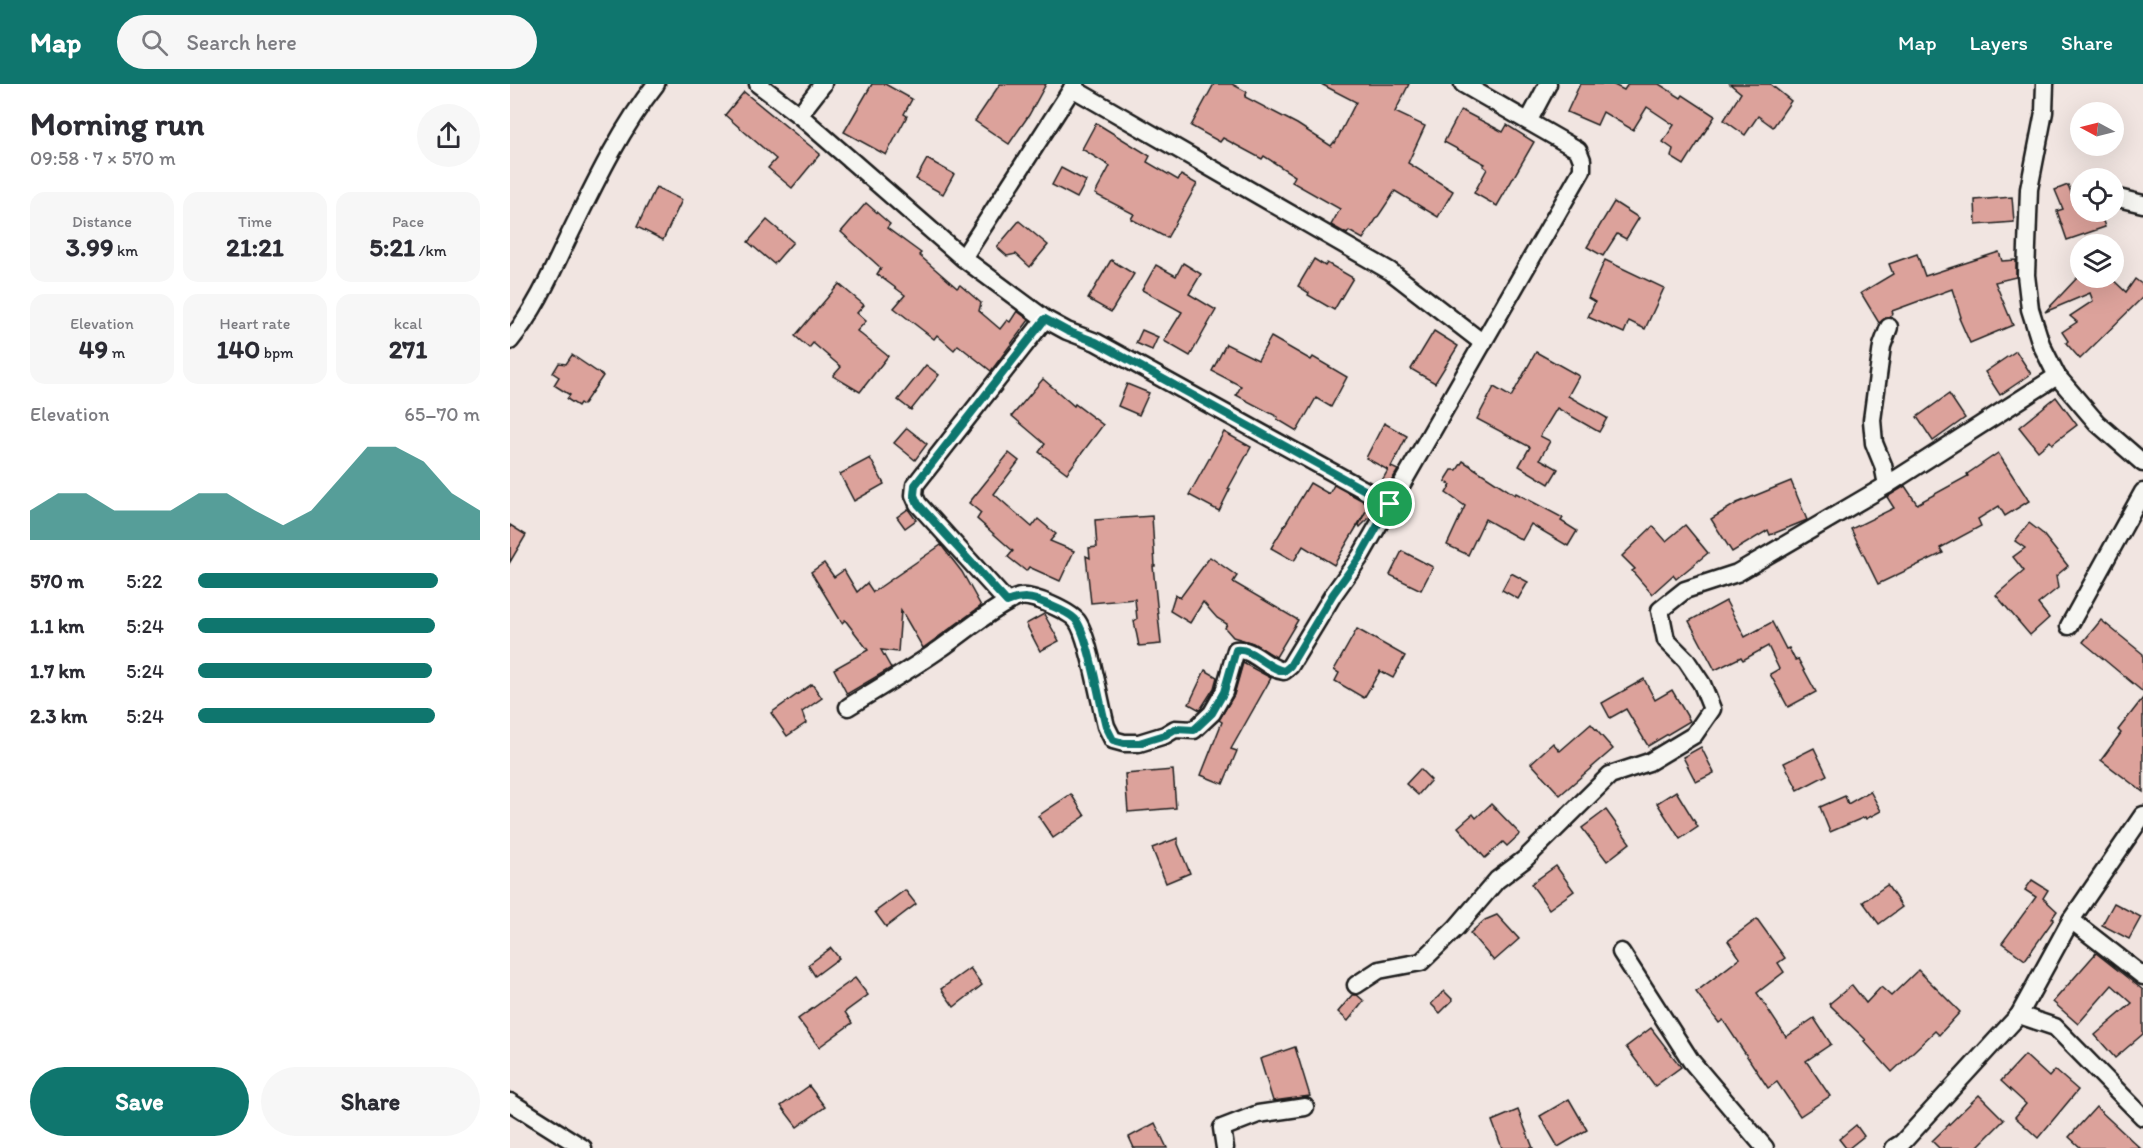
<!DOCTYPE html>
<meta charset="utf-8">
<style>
body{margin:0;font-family:Itim,sans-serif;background:#f7f7f7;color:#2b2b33;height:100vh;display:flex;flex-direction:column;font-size:22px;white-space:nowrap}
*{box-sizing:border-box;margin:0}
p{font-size:20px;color:#7c7c81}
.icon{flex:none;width:33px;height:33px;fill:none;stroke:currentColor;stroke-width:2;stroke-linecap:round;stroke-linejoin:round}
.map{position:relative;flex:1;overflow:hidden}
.side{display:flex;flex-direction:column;background:#fff;width:510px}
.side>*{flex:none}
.needle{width:39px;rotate:277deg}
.fabs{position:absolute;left:1560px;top:18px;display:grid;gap:12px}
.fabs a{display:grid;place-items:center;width:54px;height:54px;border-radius:50%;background:#fff;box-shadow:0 6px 24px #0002;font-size:30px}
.pin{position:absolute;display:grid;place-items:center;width:51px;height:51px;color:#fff;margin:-26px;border:3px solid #fff;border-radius:50%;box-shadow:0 2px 6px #0007}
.round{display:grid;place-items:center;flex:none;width:63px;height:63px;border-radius:32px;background:#f7f7f7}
.summary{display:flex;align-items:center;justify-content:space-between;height:102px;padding:0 30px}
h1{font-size:33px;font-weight:800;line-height:45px}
.metrics{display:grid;grid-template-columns:repeat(3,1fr);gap:9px;height:102px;padding:6px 30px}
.metrics div{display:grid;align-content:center;border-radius:15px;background:#f7f7f7;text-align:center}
.metrics b{font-size:26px;font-weight:800}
.metrics small{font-size:16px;font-weight:400}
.metrics p{font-size:16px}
.chart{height:168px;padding:12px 30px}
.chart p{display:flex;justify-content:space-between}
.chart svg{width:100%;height:108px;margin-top:6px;fill:#0f766e;opacity:.7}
.button{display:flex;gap:12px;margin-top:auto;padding:12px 30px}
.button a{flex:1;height:69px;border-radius:36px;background:#0f766e;color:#fff;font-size:24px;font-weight:800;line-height:69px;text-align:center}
.button a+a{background:#f7f7f7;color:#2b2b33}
ul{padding:0 30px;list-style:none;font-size:20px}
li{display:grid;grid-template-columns:96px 72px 1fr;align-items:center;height:45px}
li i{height:15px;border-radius:8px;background:#0f766e}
header{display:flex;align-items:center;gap:36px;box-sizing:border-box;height:84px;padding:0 30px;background:#0f766e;color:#fff}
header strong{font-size:28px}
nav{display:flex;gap:33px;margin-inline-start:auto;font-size:21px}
.search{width:420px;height:54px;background:#f7f7f7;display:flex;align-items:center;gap:15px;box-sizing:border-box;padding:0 21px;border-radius:33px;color:#7c7c81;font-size:22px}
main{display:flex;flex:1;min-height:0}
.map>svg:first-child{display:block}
</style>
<header>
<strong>Map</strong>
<div class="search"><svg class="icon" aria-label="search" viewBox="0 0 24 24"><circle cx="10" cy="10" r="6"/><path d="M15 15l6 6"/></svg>Search here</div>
<nav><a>Map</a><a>Layers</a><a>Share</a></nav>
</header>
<main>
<section class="side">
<div class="summary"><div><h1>Morning run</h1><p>09:58 · 7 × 570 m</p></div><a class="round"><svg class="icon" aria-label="share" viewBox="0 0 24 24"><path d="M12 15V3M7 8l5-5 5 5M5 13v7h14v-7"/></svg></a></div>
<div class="metrics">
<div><p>Distance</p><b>3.99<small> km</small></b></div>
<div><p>Time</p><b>21:21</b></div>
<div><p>Pace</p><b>5:21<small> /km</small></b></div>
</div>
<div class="metrics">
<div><p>Elevation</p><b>49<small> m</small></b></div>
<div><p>Heart rate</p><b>140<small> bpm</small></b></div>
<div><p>kcal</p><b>271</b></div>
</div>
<div class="chart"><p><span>Elevation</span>65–70 m</p>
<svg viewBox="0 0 160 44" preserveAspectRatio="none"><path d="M0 44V32L10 25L20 25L30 32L40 32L50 32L60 25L70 25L80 32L90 38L100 32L110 19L120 6L130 6L140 12L150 25L160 32V44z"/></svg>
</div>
<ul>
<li><b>570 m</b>5:22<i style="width:85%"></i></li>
<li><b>1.1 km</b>5:24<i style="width:84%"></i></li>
<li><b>1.7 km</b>5:24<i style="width:83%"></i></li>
<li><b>2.3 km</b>5:24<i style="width:84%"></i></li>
</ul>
<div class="button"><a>Save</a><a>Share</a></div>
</section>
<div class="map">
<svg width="1633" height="1064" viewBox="0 0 1633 1064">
<rect width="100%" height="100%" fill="#f1e5e1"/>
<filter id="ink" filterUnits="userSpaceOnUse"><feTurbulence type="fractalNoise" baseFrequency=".0167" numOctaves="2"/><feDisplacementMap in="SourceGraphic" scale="12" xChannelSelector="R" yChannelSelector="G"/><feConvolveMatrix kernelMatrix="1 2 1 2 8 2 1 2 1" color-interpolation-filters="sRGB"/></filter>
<g filter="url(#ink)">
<g fill="#dca29b" stroke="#1c1c1c" stroke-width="1.5">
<polygon points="362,0 375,0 402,15 394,30 397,32 376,71 334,48"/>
<polygon points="490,0 536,0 519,31 499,60 465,37"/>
<polygon points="704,0 722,0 737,8 735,13 787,40 821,62 824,58 825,59 846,18 811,0 899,0 885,28 915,42 898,79 943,107 928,133 885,107 853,155 839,147 837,150 821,141 830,125 782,98 785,92 754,72 752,75 713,54 710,58 681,42"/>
<polygon points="1070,0 1102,0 1114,6 1118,0 1149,0 1171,14 1173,11 1205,32 1174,81 1161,73 1163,65 1153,58 1164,41 1137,23 1123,46 1093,28 1087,41 1057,28"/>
<polygon points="1220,0 1260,0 1281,17 1263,43 1248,32 1235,51 1214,36 1231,9"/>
<polygon points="234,8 310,70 282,104 258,84 266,75 215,31"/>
<polygon points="951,26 993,48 997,41 1024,58 987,122 964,109 977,85 973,82 975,80 934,58"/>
<polygon points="586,39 640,72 637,78 668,96 671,91 687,100 657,154 621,135 624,130 585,110 600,82 572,65"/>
<polygon points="417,75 444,90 433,110 406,95"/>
<polygon points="551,84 576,97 567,114 542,101"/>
<polygon points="1558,101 1566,121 1570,119 1570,128 1590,128 1595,143 1557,156 1547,127 1553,125 1545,106"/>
<polygon points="146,103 172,116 153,156 127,143"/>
<polygon points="1502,113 1504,138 1466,141 1465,116"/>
<polygon points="1104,118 1129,134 1116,155 1107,150 1093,172 1077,163"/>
<polygon points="356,119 380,140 377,144 411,169 409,171 447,204 450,201 471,219 469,227 490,245 497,236 500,238 507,227 519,236 481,287 448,261 444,266 427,251 424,255 384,224 395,211 367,190 371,184 331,148"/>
<polygon points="257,136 283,158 264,180 238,158"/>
<polygon points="509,137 538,161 520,183 506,170 497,172 487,163"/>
<polygon points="1489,168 1492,177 1506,176 1506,193 1485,198 1503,241 1460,259 1449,234 1451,233 1442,205 1382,227 1383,230 1369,239 1351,209 1383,190 1379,180 1407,170 1415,192"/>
<polygon points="804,175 815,182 817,179 843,194 824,226 798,211 799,209 788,202"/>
<polygon points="601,176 624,190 601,228 578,215"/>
<polygon points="1095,176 1154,204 1135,245 1119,237 1114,249 1078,233 1085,218 1078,214"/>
<polygon points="673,179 691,190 679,210 706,226 680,272 654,257 672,228 632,206 646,181 666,192"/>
<polygon points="1567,194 1601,194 1616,208 1625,195 1633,201 1633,213 1570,275 1556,259 1558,257 1552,248 1567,238 1560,232 1583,217 1580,209 1535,228"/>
<polygon points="329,200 354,221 347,229 356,237 347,247 378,272 350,308 323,292 331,283 303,259 299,264 285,252"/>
<polygon points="632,246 648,253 642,266 626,259"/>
<polygon points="924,247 948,262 925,299 901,285"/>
<polygon points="761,253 801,276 803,273 837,293 821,323 806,314 787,347 767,335 768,333 726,311 731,302 702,287 716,260 748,276"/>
<polygon points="1506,267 1521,290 1490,311 1475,288"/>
<polygon points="1026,268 1069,292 1058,312 1097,334 1089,348 1047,324 1030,352 1040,357 1030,375 1048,385 1039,400 1009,382 1020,363 967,335 984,303 1001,313"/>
<polygon points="62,271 93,292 73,321 70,319 68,322 57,315 60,311 44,301 49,293 43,289 49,279 56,280"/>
<polygon points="416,281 429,291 401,326 388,316"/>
<polygon points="533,295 564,322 565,320 593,341 557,389 529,368 535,360 502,332"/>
<polygon points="617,300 639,309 629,331 608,322"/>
<polygon points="1439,310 1455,334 1423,357 1407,333"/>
<polygon points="1546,313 1567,341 1542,360 1540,357 1528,367 1509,343"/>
<polygon points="874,339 897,352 881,383 888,386 876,406 869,402 878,386 856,374"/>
<polygon points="397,344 417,360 405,376 384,359"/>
<polygon points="714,348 741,363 718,405 720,405 709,427 679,411"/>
<polygon points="499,369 509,377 484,410 522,443 528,435 546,450 540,457 564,467 550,497 519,483 516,487 498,473 503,467 467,435 471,429 459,419"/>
<polygon points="1488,369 1519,417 1495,432 1489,422 1468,435 1471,442 1430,464 1433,469 1368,500 1341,445 1384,424 1377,413 1395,402 1407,420 1458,392 1457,390"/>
<polygon points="360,374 374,400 344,417 330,390"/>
<polygon points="953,377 1005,411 1006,409 1053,434 1051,437 1067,447 1058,462 1021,440 1012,456 975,435 958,471 937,461 955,422 936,409 941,401 935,397 942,386 947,386"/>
<polygon points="1281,397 1297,436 1260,451 1258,446 1222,468 1201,435 1227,419"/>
<polygon points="800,399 819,410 824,401 866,424 861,432 850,443 849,441 856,427 824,481 793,462 784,477 761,464"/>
<polygon points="398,425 406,436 395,444 387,433"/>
<polygon points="642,432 645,482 643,482 651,560 629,562 624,537 627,535 625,515 581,519 576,472 580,474 579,464 587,463 585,436"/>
<polygon points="1519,439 1532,449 1558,482 1546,492 1548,504 1528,520 1539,534 1520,551 1486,511 1514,487 1503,473 1515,464 1505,457"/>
<polygon points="0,441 16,451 0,478"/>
<polygon points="1175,441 1198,469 1166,495 1163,491 1142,510 1122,487 1125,485 1112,472 1143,442 1156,457"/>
<polygon points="431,461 452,488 471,522 413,564 391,526 388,568 371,566 381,584 337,610 324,585 358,566 335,536 332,539 301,488 314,479 324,493 334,486 347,508 357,499 363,508"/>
<polygon points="892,467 923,483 911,506 880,491"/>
<polygon points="700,473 727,492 723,498 788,536 766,573 743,559 723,553 715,544 717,540 707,534 693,518 680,539 660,527 665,511 670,514"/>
<polygon points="1001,489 1018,498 1008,515 992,506"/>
<polygon points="1216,517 1235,553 1262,538 1276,565 1279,564 1285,576 1288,575 1306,608 1278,623 1260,590 1269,585 1258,562 1233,576 1231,573 1205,586 1179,537"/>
<polygon points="534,530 549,557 530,567 516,540"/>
<polygon points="1591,536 1633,570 1633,608 1573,558"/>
<polygon points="847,545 895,572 883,594 870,587 854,614 825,597 829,589 824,586"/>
<polygon points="733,579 761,594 721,665 727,667 713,700 691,691 712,638 709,636 724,611"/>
<polygon points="695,586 707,593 704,604 690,626 679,620"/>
<polygon points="1134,595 1145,616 1162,606 1180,637 1138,662 1116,625 1100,634 1092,619"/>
<polygon points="302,600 312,614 292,628 296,639 277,652 261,629"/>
<polygon points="1633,614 1633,708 1591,676 1611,649 1608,646"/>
<polygon points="1081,640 1103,665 1050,711 1021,679 1043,659 1050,667"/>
<polygon points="1191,663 1204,689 1186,698 1173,673"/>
<polygon points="1304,664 1317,691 1288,706 1274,679"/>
<polygon points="910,685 921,696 908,711 896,700"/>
<polygon points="663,686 666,724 618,728 615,690"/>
<polygon points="1166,707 1188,743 1170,755 1147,719"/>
<polygon points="1360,707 1371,727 1356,735 1355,733 1320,748 1310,723 1335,712 1338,720"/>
<polygon points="561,710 575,732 543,754 528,732"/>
<polygon points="981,720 1010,750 997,762 993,758 975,774 948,743 963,730 966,734"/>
<polygon points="1096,726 1120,759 1097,777 1072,744"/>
<polygon points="668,754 668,760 680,789 656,799 642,764"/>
<polygon points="1046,782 1064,807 1039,825 1021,800"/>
<polygon points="1522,796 1538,806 1533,814 1547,827 1542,834 1544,835 1515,876 1492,859 1526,813 1515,806"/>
<polygon points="1377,801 1392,823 1369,840 1353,818"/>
<polygon points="395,806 406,820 376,843 365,828"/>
<polygon points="1604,819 1631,833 1619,855 1592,841"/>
<polygon points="987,831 1009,855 984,877 960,849 975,836"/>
<polygon points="1247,835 1275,874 1268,879 1274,888 1247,909 1276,953 1304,934 1321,960 1296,977 1320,1012 1290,1032 1267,998 1258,1004 1213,936 1209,939 1186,908 1230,874 1218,857"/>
<polygon points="321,864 329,874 305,892 298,881"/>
<polygon points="1586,869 1633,906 1633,950 1605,974 1585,951 1622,919 1602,901 1568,940 1543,918"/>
<polygon points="460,884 472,901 444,923 431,905"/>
<polygon points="1408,886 1450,928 1429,951 1425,947 1382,988 1354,957 1356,956 1319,920 1342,901 1356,919 1371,903 1381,912"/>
<polygon points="345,894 358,911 335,928 342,939 309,963 288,935"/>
<polygon points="934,907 943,916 930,929 921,920"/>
<polygon points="842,911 847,911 854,917 838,937 828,928"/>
<polygon points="1141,944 1171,983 1145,1002 1116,963"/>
<polygon points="785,963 800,1012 763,1017 750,975"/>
<polygon points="1515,971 1539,993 1545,986 1568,1006 1528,1054 1505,1033 1516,1020 1491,997"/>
<polygon points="299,1002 315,1023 287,1043 271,1022"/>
<polygon points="1469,1011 1494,1036 1466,1064 1429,1064 1422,1057"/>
<polygon points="1059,1015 1077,1046 1048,1063 1030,1032"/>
<polygon points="1586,1023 1630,1064 1571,1064 1559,1053"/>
<polygon points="1008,1026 1023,1064 992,1064 982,1037"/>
<polygon points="645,1039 657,1064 624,1064 619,1053"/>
<polygon points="1346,1041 1354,1052 1339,1064 1336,1064 1329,1055"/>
</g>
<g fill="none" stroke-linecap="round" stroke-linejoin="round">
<defs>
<g id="minor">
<polyline points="248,0 289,31 453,174 535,235 557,247 586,258 880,420"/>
<polyline points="1535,0 1534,28 1519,105 1516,191 1520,225 1531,260 1547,292 1587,339 1633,379"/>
<polyline points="562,4 880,187 973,259"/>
<polyline points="289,31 313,0"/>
<polyline points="1019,36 1038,0"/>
<polyline points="1604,113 1633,120"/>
<polyline points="453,174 565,0"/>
<path d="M0,257c25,-31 40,-65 57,-101 26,-53 52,-109 89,-156"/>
<polyline points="1377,401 1373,381 1364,359 1362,336 1372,262 1379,243"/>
<polyline points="497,518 408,420 404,411 405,401 535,235"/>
<polyline points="1559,542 1633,408"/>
<path d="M338,623c30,-19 62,-37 92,-58 19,-13 60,-47 80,-52 12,-3 50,15 57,24 12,16 23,82 29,105l7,14 11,3h15l26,-8 10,-6 19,1 18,-17 12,-21 12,-42c17,-2 31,19 48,21l6,-5 43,-71 27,-38 222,-387v-10l-4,-10 -115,-66"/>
<polyline points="1561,836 1633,892"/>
<polyline points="1111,868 1181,977 1255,1064"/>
<polyline points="846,901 869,886 911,878 946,844 987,796 1015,775 1100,691 1139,678 1184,651 1202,625 1192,600 1176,576 1156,556 1150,526 1175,506 1227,489 1377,401 1547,292"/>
<polyline points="1509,931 1545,943 1633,1033"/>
<polyline points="0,1018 73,1064"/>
<polyline points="715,1064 712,1044 748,1030 795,1023"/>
<polyline points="1384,1064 1392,1059 1509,931 1561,836 1633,731"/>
</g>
</defs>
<use href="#minor" stroke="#1c1c1c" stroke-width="21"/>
<use href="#minor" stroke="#f6f6f2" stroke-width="16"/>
</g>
</g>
<g fill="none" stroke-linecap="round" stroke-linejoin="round" filter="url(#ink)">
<defs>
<path id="route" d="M535,235l22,12 29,11 294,162 -30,53 -27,37 -43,72 -6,5c-17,-2 -30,-23 -48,-21l-12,42 -12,21 -18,17 -19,-1 -10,6 -26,8h-15l-11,-3 -7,-14c-6,-21 -18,-94 -31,-107 -7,-7 -19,-11 -28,-15 -16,-7 -25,-8 -40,-2l-89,-98 -4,-9 1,-10z"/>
</defs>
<use href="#route" stroke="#fff" stroke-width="12"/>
<use href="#route" stroke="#0f766e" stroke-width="8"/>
</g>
</svg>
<div class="fabs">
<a><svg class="needle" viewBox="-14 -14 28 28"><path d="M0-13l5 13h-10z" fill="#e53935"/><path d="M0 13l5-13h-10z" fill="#7c7c81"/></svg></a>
<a><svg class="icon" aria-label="locate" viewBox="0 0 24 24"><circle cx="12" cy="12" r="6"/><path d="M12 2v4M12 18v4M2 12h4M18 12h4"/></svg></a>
<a><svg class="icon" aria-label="layers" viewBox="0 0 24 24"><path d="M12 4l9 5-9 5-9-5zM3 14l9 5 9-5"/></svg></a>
</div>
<div class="pin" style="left:880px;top:420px;background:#1e9e55"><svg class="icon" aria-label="arrive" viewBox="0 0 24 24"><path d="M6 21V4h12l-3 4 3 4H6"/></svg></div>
</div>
</main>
